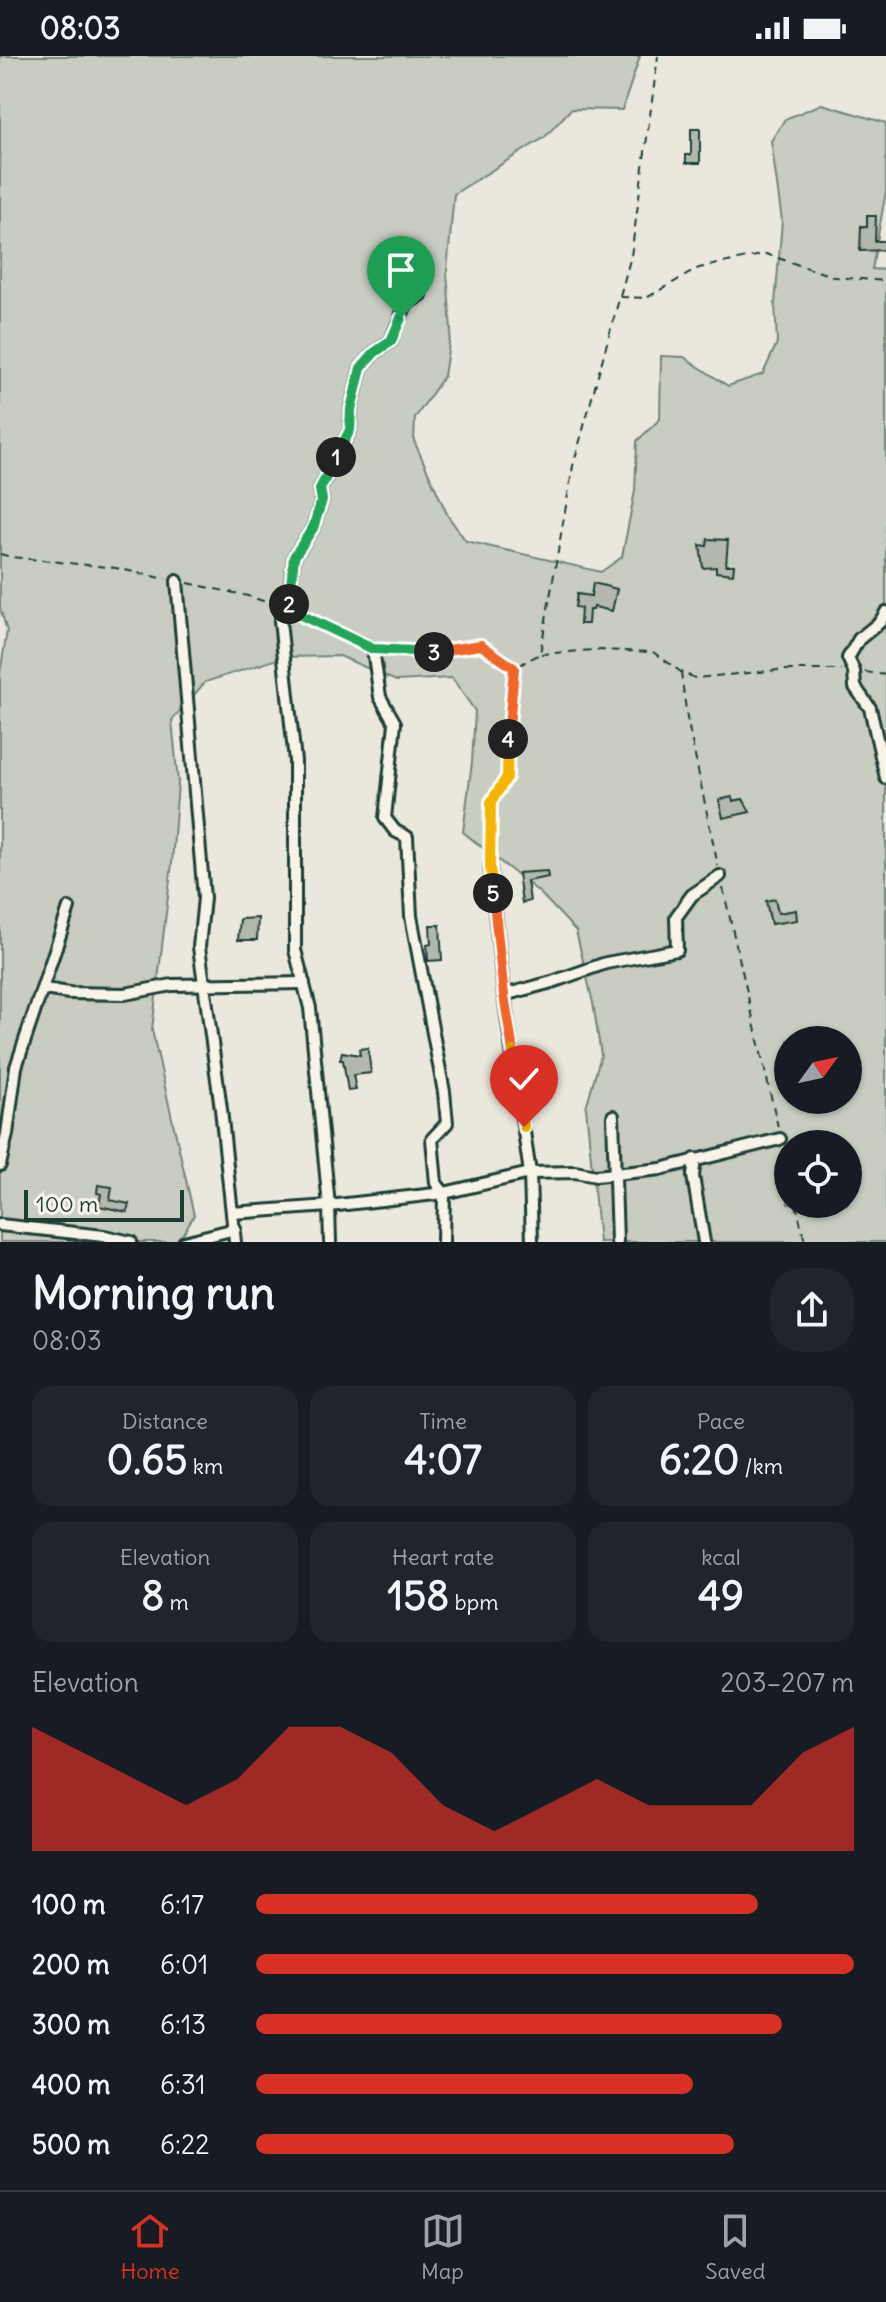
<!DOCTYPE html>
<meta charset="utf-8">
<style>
body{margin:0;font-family:Delius,sans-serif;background:#20242c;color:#f1f3f6;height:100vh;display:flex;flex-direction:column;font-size:30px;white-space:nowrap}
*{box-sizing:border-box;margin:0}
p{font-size:26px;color:#9ea1a6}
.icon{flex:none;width:44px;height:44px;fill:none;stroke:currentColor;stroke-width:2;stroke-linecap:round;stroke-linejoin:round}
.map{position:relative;height:1186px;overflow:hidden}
.drawer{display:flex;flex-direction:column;background:#171b24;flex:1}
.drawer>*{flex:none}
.needle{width:52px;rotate:57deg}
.fabs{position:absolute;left:774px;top:970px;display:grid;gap:16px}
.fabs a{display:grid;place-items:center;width:88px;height:88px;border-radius:50%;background:#171b24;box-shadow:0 2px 6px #0004;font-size:40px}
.scale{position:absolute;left:24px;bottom:20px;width:160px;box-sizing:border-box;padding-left:8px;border:4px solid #1f3d34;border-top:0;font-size:22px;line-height:28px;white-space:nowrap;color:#1f3d34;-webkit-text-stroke:6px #f7f3e8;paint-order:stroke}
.pin{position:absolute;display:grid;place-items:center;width:68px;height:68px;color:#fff;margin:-82px -34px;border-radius:50% 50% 50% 0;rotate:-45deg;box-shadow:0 0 8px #0007}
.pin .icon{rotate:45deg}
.km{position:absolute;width:40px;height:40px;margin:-20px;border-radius:50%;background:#222;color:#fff;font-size:22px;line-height:40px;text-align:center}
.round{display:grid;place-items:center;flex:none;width:84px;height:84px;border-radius:32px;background:#20242c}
.head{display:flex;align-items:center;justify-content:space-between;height:136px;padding:0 32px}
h1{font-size:44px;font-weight:700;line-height:60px}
.stats{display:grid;grid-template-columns:repeat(3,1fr);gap:12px;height:136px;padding:8px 32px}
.stats div{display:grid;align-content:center;border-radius:20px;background:#20242c;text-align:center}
.stats b{font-size:40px;font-weight:700}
.stats small{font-size:22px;font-weight:400}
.stats p{font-size:22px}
.chart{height:224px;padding:16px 32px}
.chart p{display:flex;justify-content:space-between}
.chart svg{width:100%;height:144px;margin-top:8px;fill:#d93025;opacity:.7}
ul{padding:0 32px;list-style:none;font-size:26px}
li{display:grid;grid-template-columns:128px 96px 1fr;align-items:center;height:60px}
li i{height:20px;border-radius:10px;background:#d93025}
.status{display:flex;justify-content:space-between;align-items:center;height:56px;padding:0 40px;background:#171b24;direction:ltr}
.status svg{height:22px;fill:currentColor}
.dock{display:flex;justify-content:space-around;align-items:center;height:112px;border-top:2px solid #363941;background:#171b24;font-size:22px;color:#9ea1a6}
.dock a{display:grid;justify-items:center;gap:4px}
.dock .on{color:#d93025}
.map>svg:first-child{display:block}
</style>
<div class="status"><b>08:03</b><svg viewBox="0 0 49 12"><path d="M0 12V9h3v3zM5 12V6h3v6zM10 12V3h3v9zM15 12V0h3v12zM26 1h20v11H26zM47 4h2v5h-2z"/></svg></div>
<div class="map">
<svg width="886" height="1186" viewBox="0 0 886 1186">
<rect width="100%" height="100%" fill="#eae8dd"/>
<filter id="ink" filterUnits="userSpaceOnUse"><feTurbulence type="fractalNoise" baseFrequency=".0125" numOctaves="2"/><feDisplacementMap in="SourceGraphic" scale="16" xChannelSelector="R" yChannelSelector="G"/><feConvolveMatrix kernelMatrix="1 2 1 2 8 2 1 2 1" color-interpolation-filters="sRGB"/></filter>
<g filter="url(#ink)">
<path fill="#c8ccc1" stroke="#74847a" stroke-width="2" fill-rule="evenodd" d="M0,0h640l-18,54 -51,-1 -26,28 -91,57 -7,77 4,59 -7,46 -29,42 -1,23 34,75 18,25 135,31 21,-15 13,-66 2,-50 23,-22 1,-63 23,1 44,29 35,-12 14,-31 -2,-39 7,-83 -11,-80 14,-22 37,-15 64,19v68l-14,78 14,1v972h-287l-13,-135 15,-52 -8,-52 -17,-72 -36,-38 -77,-61 9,-70 3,-51 -23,-33 -56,3 -56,-25 -56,1 -79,25 -33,38 6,62 -6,81 -20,167 42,185 -16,27h-178v-569l7,-42 -7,-23zM788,984h60v60h-60zM788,1088h60v60h-60z"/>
<g fill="#b2b8ae" stroke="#1f3d34" stroke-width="2">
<polygon points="691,73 700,73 700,107 686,107 686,99 691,99"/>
<polygon points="867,160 876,160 875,185 886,185 886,194 860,195 861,170 867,171"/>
<polygon points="708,483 728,484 726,509 734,509 733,518 716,516 716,511 703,512 700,489 707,490"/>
<polygon points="593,527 617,533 612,555 594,551 593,554 589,554 588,568 580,568 581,552 575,551 577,538 591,540"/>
<polygon points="732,741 733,745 743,743 750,756 723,762 719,744"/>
<polygon points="547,815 548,821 527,825 530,845 522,847 518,817"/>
<polygon points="775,843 778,857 796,854 797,864 771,868 766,845"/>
<polygon points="258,862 257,884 238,884 240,863"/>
<polygon points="430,869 440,869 442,904 428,905 427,889 431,888"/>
<polygon points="368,992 371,1017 353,1019 356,1034 348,1035 343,1004 340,1004 342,996 360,999 359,993"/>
<polygon points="98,1129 112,1131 110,1144 129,1148 127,1156 99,1150 101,1138 97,1137"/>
</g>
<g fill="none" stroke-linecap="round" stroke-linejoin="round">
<defs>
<g id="street">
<polyline points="177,525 204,842 199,891 221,1053 235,1186"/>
<polyline points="886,556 880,566 859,583 848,602 854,615 855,631 870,652 886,722"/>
<polyline points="373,593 380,641 395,667 385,762 395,775 407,781 411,860 444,1036 447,1067 432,1083 436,1127 444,1137 443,1186"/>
<polyline points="490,810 504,939 530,1117 532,1186"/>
<polyline points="44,933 69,937 125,938 172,929 304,927"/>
<polyline points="504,939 552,926 606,907 677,894 676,861 692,839 720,820"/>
<polyline points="613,1060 617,1186"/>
<polyline points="695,1103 693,1120 704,1186"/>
<polyline points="0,1109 7,1078 16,1011 69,852"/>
<polyline points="232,1157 329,1150 444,1137 530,1117 575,1116 596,1120 661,1113 780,1083"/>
<polyline points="0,1169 104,1180 131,1186"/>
<polyline points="184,1186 235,1173"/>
<polyline points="330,1186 329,1150 310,952 295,894 295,705 280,565 288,553 294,501 313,472 322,444 320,433 350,374 351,353 361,312 374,297 391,285 406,248 421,239"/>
</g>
</defs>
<use href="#street" stroke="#1f3d34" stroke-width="16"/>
<g stroke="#1f3d34" stroke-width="2" stroke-dasharray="8 6" stroke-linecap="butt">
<polyline points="620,241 646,242 699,212 766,198 835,221 886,225"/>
<polyline points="0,498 12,501 116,512 166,523"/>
<polyline points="188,527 248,540 278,550"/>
<polyline points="299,558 362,588"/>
<polyline points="383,594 441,597 481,589 513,611"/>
<polyline points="541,598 594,594 653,596 681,616 695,622 780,614 842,614"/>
<polyline points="681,616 687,662 718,810"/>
<polyline points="865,616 886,619"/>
<polyline points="490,798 491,746 507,721 514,612 540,598 573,410 631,200 658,0"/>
<polyline points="723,832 778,1071"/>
<polyline points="783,1093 788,1115"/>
<polyline points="796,1148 805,1186"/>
</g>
<use href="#street" stroke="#f7f3e8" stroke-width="10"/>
</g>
</g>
<g fill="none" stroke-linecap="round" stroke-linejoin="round" filter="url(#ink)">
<defs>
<polyline id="split-1" points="336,401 350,374 351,353 361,312 374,297 391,285 401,262"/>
<polyline id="split-2" points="289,548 294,501 313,472 322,444 320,433 336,401"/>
<polyline id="split-3" points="289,548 288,553 373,593 434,596"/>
<polyline id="split-4" points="434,596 481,589 514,612 508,683"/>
<polyline id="split-5" points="493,837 490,810 491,746 507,721 508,683"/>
<polyline id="split-6" points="493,837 504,939 513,995"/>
<polyline id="split-7" points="513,995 524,1071"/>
</defs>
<use href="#split-1" stroke="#fff" stroke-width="16"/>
<use href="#split-2" stroke="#fff" stroke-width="16"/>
<use href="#split-3" stroke="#fff" stroke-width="16"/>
<use href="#split-4" stroke="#fff" stroke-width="16"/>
<use href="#split-5" stroke="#fff" stroke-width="16"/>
<use href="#split-6" stroke="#fff" stroke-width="16"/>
<use href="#split-7" stroke="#fff" stroke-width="16"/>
<use href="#split-1" stroke="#22a559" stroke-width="10"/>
<use href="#split-2" stroke="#22a559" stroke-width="10"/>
<use href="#split-3" stroke="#22a559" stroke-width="10"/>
<use href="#split-4" stroke="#f0652b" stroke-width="10"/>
<use href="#split-5" stroke="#f5b400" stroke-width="10"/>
<use href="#split-6" stroke="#f0652b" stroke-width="10"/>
<use href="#split-7" stroke="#f5b400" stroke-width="10"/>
</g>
</svg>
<div class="fabs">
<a><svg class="needle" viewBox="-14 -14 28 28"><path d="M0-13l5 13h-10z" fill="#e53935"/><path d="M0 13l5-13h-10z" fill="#9ea1a6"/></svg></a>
<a><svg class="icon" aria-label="locate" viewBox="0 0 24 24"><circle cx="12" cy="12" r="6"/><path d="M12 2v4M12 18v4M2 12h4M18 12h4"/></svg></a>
</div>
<div class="scale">100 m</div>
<div class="pin" style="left:401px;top:262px;background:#1e9e55"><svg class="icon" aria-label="arrive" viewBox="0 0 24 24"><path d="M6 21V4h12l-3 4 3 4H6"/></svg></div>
<div class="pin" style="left:524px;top:1071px;background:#d93025"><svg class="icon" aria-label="check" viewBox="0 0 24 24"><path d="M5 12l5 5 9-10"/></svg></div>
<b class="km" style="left:336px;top:401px">1</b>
<b class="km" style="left:289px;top:548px">2</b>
<b class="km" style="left:434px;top:596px">3</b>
<b class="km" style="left:508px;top:683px">4</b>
<b class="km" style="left:493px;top:837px">5</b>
</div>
<section class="drawer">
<div class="head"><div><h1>Morning run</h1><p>08:03</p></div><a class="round"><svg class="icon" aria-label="share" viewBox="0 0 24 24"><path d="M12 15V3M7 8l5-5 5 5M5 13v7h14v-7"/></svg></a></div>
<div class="stats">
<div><p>Distance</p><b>0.65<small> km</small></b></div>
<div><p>Time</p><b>4:07</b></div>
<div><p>Pace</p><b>6:20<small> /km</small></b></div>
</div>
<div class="stats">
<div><p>Elevation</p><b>8<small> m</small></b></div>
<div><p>Heart rate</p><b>158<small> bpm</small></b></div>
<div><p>kcal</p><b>49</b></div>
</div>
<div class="chart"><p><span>Elevation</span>203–207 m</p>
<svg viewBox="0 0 160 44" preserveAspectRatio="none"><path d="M0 44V6L10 14L20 22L30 30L40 22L50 6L60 6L70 14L80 30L90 38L100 30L110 22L120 30L130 30L140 30L150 14L160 6V44z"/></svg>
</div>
<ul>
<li><b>100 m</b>6:17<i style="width:84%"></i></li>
<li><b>200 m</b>6:01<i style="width:100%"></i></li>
<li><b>300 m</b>6:13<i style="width:88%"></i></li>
<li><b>400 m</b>6:31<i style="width:73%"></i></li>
<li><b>500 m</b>6:22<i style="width:80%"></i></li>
</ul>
</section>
<nav class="dock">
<a class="on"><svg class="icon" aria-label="home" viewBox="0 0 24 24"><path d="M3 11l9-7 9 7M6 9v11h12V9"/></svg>Home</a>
<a><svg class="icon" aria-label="map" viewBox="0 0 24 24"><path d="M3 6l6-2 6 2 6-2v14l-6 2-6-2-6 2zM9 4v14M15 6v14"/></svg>Map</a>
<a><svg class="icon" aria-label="saved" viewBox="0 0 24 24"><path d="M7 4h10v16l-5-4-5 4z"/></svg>Saved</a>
</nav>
